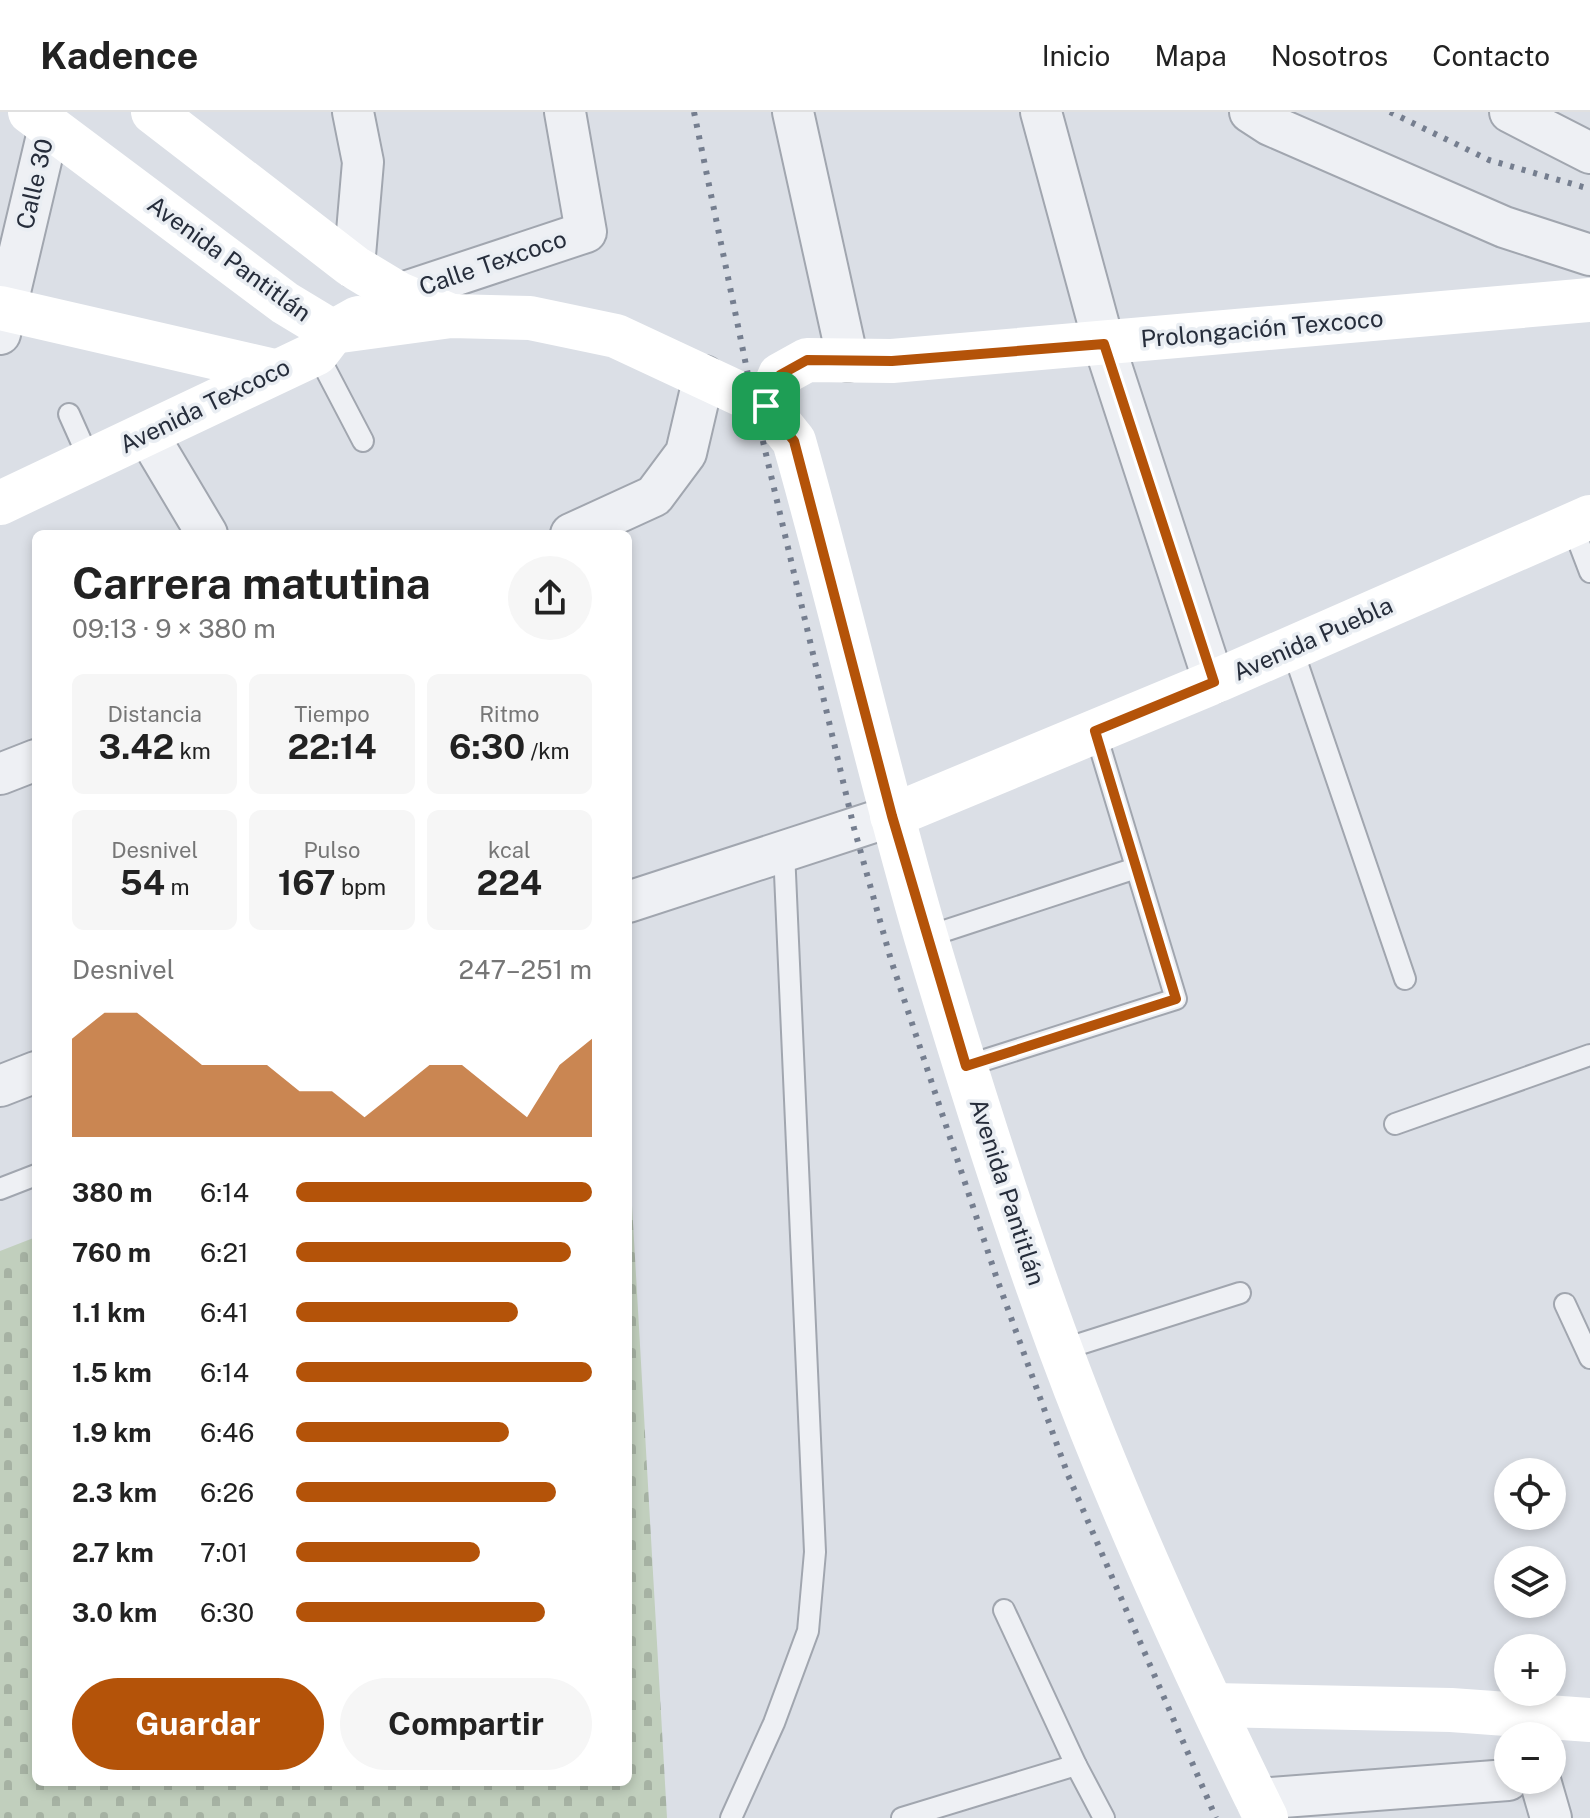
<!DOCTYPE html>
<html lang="es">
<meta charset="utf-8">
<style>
body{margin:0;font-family:"Public Sans",sans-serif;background:#f6f6f6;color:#222;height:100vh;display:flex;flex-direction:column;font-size:30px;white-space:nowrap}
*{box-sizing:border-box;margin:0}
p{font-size:26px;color:#767676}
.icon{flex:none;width:44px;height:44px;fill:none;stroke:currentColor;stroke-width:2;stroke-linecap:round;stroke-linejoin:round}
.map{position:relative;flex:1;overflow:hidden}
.panel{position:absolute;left:32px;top:418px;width:600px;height:1256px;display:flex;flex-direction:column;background:#fff;border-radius:12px;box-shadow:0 4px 12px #0003}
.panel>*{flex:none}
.tools{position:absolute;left:1494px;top:1346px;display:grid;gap:16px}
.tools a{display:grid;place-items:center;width:72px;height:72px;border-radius:50%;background:#fff;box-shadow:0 4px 12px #0003;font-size:40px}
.pin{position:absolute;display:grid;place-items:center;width:68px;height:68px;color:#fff;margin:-34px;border-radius:16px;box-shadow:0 4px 12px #0006}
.round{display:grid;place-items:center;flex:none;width:84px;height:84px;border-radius:42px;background:#f6f6f6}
.head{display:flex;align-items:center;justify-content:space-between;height:136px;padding:0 40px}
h1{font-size:44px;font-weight:700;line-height:60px}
.stats{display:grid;grid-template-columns:repeat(3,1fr);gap:12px;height:136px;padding:8px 40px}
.stats div{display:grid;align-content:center;border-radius:12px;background:#f6f6f6;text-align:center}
.stats b{font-size:34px;font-weight:700}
.stats small{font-size:22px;font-weight:400}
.stats p{font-size:22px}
.chart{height:224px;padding:16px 40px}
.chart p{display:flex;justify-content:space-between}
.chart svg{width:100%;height:144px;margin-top:8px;fill:#b45309;opacity:.7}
.button{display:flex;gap:16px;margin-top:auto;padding:16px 40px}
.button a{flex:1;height:92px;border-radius:48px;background:#b45309;color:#fff;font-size:32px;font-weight:700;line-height:92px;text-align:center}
.button a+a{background:#f6f6f6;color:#222}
ul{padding:0 40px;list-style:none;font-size:26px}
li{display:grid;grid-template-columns:128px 96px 1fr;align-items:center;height:60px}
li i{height:20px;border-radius:10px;background:#b45309}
header{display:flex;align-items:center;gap:48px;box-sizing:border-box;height:112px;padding:0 40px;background:#fff;border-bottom:2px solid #e0e0e0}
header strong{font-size:38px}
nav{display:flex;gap:44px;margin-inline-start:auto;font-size:28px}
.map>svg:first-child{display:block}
</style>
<header>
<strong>Kadence</strong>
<nav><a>Inicio</a><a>Mapa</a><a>Nosotros</a><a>Contacto</a></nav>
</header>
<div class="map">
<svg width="1590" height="1706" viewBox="0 0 1590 1706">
<defs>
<pattern id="cemetery-stones" width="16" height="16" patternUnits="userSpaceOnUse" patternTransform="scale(2)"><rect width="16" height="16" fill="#c1cfbd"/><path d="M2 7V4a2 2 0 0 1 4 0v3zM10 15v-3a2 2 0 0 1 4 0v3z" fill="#a6b2a3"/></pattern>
</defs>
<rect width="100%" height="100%" fill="#dbdfe6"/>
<polygon fill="url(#cemetery-stones)" points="628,1023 667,1706 0,1706 0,1139 36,1125 36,1670 628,1670"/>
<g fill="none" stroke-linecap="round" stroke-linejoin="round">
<defs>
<g id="lane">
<polyline points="317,241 363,329"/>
<polyline points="69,302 90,349"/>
<polyline points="1572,413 1590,460"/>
<polyline points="1292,536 1405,867"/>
<polyline points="926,825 1136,756"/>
<polyline points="966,954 1176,887 1095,619"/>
<polyline points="1395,1012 1590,943"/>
<polyline points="0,1077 36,1063"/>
<polyline points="1565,1192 1590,1246"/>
<polyline points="1061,1238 1240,1181"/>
<polyline points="1004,1498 1076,1653"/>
<polyline points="731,1706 774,1611 808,1519 815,1440 784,739"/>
<polyline points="902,1706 1076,1653 1104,1706"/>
</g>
<g id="street">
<polyline points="353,0 363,50 354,155"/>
<polyline points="793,0 848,249"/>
<polyline points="1041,0 1104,232 1214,570"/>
<polyline points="1250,0 1270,13 1504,115 1590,143"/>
<polyline points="1510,0 1590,41"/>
<polyline points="399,182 586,120 565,0"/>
<polyline points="0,222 49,15"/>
<polyline points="148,323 207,422"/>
<polyline points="571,422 654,384 686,341 704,264"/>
<polyline points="0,662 36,648"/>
<polyline points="628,790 892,704"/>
<polyline points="0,974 36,960"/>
<polyline points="1540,1668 1551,1706"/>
<polyline points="1257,1687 1508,1668"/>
</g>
</defs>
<use href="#lane" stroke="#a1a6af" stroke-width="24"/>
<use href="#street" stroke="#a1a6af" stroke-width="44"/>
<use href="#lane" stroke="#eef0f4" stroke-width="20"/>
<use href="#street" stroke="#eef0f4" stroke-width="40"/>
<g stroke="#fff" stroke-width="44">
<path d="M30,0l255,191 48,29 118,-16 79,2 86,18 150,70 28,35c47,165 84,332 132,496 41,138 84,276 134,411 59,160 131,317 206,470"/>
<polyline points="153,0 354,155 399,182 449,203"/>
<polyline points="0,196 274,259"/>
<polyline points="766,294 780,263 807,248 892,249 1590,188"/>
<polyline points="0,391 317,241 333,220 358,206"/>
<polyline points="892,704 1214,570 1590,405"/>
<polyline points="1213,1593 1451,1598 1590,1608"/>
</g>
<g stroke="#757e8f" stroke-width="6" stroke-dasharray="4 8" stroke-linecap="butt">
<polyline points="694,0 753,287 854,716 891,848 997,1167 1068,1363 1216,1706"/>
<polyline points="1390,0 1489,48 1590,77"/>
</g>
</g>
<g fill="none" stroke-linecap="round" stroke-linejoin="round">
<defs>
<polygon id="route" points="1104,232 1214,570 1095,619 1176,887 966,954 892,704 794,329 766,294 780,263 807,248 892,249"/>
</defs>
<use href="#route" stroke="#fff" stroke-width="16"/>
<use href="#route" stroke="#b45309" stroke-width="10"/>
</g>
<g text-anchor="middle" stroke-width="7" stroke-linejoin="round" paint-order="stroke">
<g font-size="24" fill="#262d3b" stroke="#eaeef3">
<text transform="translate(35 72) rotate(-77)" y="8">Calle 30</text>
<text transform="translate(229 147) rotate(36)" y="8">Avenida Pantitlán</text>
<text transform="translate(493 151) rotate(-19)" y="8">Calle Texcoco</text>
<text transform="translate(1262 217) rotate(-5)" y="8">Prolongación Texcoco</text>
<text transform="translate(205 294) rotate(-26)" y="8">Avenida Texcoco</text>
<text transform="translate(1313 527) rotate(-24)" y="8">Avenida Puebla</text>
<text transform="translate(1007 1080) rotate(72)" y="8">Avenida Pantitlán</text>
</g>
</g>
</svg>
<div class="tools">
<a><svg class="icon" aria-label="locate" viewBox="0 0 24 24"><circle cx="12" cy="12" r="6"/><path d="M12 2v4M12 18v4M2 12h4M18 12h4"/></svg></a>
<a><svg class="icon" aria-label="layers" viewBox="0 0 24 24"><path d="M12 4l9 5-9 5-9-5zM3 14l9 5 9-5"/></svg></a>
<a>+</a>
<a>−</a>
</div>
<div class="pin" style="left:766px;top:294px;background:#1e9e55"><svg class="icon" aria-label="arrive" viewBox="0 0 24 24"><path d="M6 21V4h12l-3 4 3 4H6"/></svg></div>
<section class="panel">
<div class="head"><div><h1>Carrera matutina</h1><p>09:13 · 9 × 380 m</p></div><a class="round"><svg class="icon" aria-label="share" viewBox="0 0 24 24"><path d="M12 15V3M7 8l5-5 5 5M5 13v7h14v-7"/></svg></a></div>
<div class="stats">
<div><p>Distancia</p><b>3.42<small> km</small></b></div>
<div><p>Tiempo</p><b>22:14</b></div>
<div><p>Ritmo</p><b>6:30<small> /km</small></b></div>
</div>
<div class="stats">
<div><p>Desnivel</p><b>54<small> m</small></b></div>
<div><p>Pulso</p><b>167<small> bpm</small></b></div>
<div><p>kcal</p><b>224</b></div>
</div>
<div class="chart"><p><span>Desnivel</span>247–251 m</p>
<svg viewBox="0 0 160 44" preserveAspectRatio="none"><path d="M0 44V14L10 6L20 6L30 14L40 22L50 22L60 22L70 30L80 30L90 38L100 30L110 22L120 22L130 30L140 38L150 22L160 14V44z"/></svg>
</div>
<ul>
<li><b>380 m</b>6:14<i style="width:100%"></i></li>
<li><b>760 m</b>6:21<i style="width:93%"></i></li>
<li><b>1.1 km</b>6:41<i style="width:75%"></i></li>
<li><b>1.5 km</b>6:14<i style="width:100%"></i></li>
<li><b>1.9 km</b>6:46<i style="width:72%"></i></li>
<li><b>2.3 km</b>6:26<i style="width:88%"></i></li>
<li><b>2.7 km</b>7:01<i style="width:62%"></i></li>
<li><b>3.0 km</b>6:30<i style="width:84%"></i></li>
</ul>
<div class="button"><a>Guardar</a><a>Compartir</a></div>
</section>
</div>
